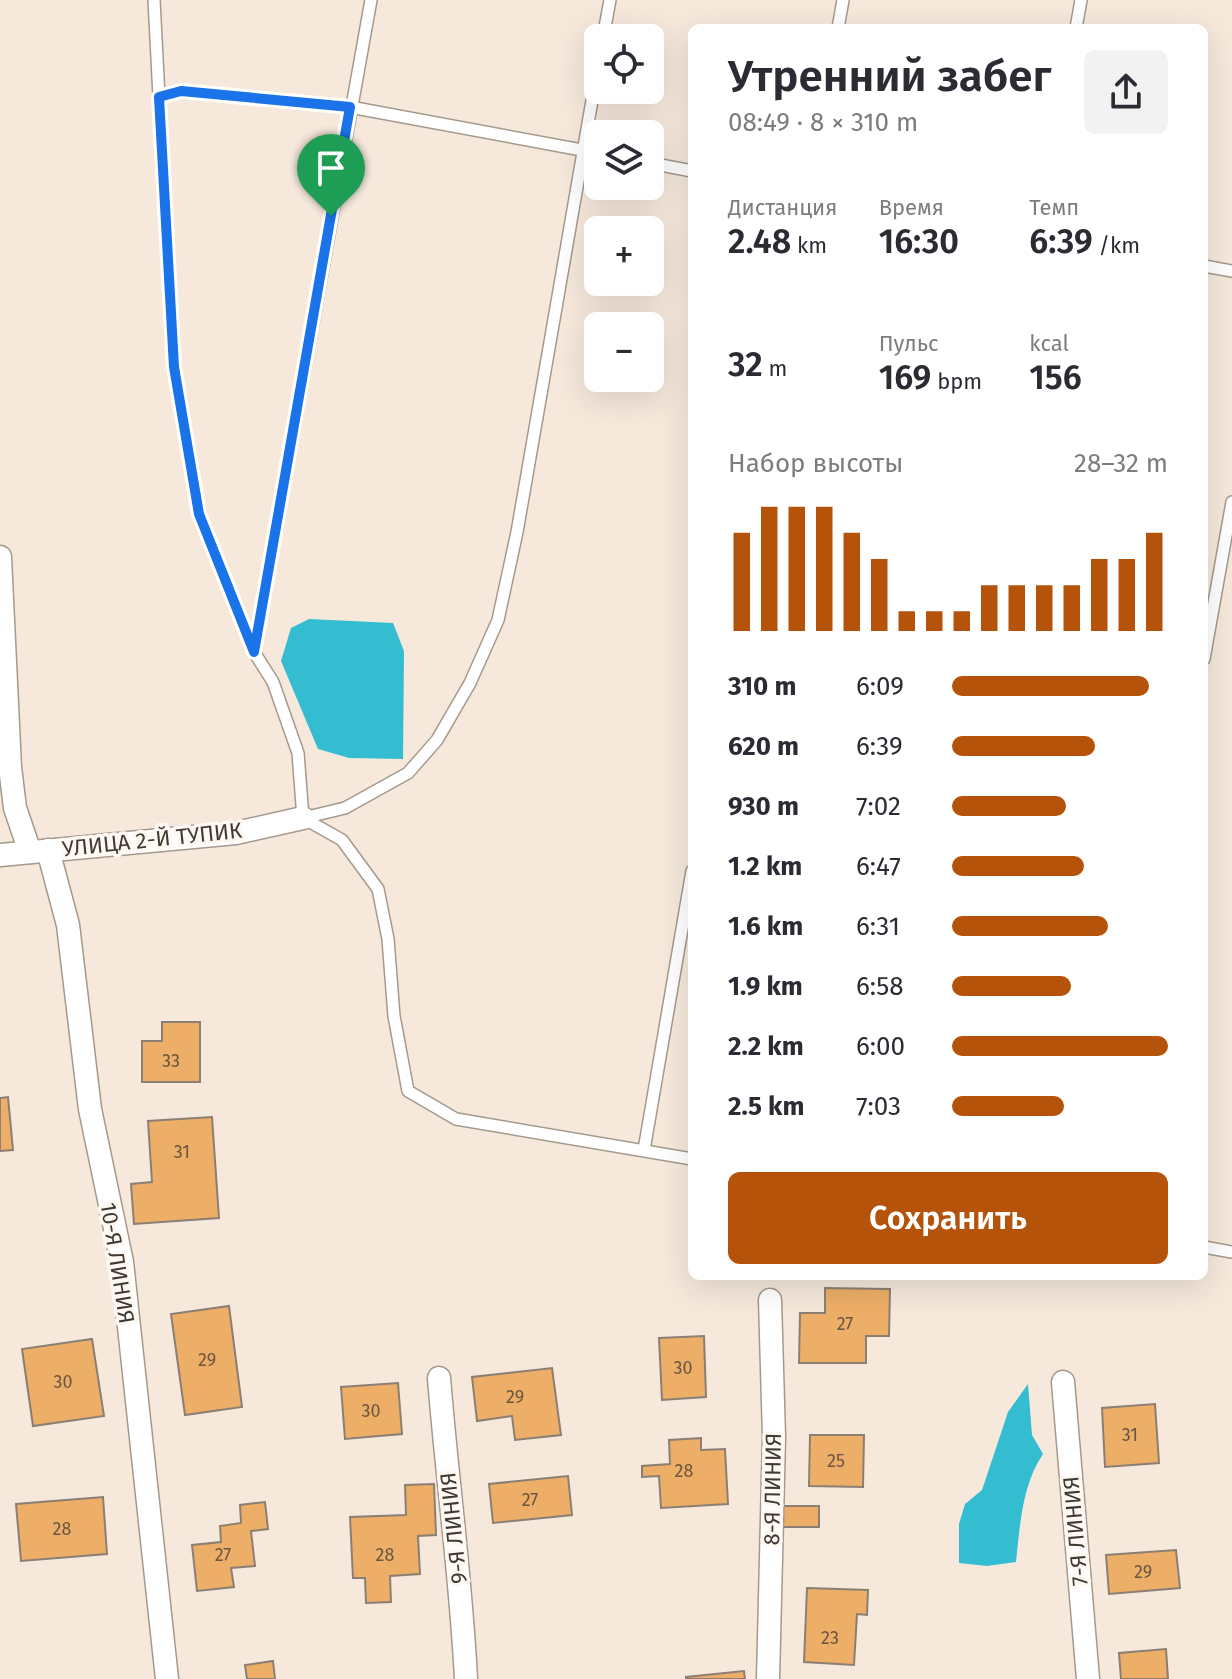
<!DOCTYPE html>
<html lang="ru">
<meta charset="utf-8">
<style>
body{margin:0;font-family:"Fira Sans",sans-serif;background:#f2f2f3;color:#2b2b33;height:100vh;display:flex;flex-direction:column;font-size:30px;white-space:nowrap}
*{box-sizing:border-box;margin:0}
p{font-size:26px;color:#7c7c81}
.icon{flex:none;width:44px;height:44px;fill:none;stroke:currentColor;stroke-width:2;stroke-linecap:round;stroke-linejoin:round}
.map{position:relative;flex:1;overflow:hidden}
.details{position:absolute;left:688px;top:24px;width:520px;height:1256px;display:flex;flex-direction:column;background:#fff;border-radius:12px;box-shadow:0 8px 32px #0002}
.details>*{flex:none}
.fabs{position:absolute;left:584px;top:24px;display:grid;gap:16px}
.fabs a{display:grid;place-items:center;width:80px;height:80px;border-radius:12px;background:#fff;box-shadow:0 8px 32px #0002;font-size:40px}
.pin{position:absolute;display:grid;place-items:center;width:68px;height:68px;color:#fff;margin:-82px -34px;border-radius:50% 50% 50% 0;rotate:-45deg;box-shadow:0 0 8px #0007}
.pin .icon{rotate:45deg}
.round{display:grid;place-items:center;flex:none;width:84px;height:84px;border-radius:12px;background:#f2f2f3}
.overview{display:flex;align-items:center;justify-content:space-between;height:136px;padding:0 40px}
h1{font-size:44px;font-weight:600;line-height:60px}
.figures{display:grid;grid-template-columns:repeat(3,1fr);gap:12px;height:136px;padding:8px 40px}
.figures div{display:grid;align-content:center}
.figures b{font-size:34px;font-weight:600}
.figures small{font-size:22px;font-weight:400}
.figures p{font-size:22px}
.chart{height:224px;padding:16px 40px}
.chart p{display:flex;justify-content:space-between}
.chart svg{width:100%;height:144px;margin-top:8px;stroke:#b45309;stroke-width:6}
.button{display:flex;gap:16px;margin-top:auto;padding:16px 40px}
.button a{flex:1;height:92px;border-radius:12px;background:#b45309;color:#fff;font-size:32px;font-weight:600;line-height:92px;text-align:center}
ul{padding:0 40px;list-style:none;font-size:26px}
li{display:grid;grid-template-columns:128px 96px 1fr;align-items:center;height:60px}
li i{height:20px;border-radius:10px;background:#b45309}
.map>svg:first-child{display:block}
</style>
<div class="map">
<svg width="1232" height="1679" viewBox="0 0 1232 1679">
<rect width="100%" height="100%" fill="#f6e9dc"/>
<g fill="#34bcd1">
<polygon points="309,619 393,623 404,651 403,759 349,758 318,749 281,661 291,628"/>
<path d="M1028,1384l4,51 11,19c-21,31 -23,71 -27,108l-29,4 -28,-3v-39l6,-20 17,-14 26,-78z"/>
</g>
<g fill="#edae67" stroke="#8b7f73" stroke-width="2">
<polygon points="162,1022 200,1022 200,1082 142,1082 142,1041 162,1041"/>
<polygon points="8,1097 13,1150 0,1151 0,1098"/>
<polygon points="212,1117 219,1218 134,1224 131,1184 152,1182 148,1121"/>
<polygon points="825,1288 890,1289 889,1336 866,1336 866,1363 799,1363 800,1313 825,1313"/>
<polygon points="229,1306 242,1407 185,1415 171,1314"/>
<polygon points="704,1336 706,1397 662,1400 659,1338"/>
<polygon points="92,1339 104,1416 33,1426 22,1349"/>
<polygon points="552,1368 561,1435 515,1440 512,1416 477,1421 472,1377"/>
<polygon points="398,1383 402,1434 345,1439 341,1387"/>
<polygon points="1155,1404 1159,1463 1105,1467 1102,1408"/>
<polygon points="810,1435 864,1435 863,1487 809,1486"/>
<polygon points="701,1438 701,1450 725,1449 728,1504 661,1508 659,1476 642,1477 642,1466 670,1464 669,1440"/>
<polygon points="568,1476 572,1515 493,1523 489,1484"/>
<polygon points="434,1484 436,1535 418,1536 420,1574 390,1576 391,1602 366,1603 365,1578 353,1578 350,1517 406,1515 405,1485"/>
<polygon points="103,1497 107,1554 21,1561 16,1504"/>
<polygon points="265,1502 268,1529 251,1531 255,1566 231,1568 234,1587 197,1591 192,1545 221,1542 220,1526 241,1523 240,1505"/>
<rect x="783" y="1506" width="36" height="21"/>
<polygon points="1176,1550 1180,1588 1109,1594 1106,1555"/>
<polygon points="807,1588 868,1590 867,1615 857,1614 854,1665 804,1662"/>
<polygon points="1166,1649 1168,1679 1121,1679 1119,1653"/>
<polygon points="273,1661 275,1679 247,1679 245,1665"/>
<polygon points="744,1671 745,1679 686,1679 686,1677"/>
</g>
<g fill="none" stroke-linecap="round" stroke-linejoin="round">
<defs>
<g id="service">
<polyline points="154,0 159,97"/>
<polyline points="838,28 843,0"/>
<polyline points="1076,28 1081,0"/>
<polyline points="603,38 610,0"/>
<polyline points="650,163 692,171"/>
<polyline points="1204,266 1232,271"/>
<polyline points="254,652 199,514 174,367 159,97 181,91 350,107 598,153"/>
<polyline points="1204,659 1232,502"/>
<polyline points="303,818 345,808 408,773 437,740 470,683 498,620 517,532 598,66"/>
<polyline points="303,818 298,753 273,682 254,652 371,0"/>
<polyline points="303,818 342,840 378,889 388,939 394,1016 408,1091 456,1119 692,1159"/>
<polyline points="644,1150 692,871"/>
<polyline points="1204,1247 1232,1252"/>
</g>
<g id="minor">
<polyline points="0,557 10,767 15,808 30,852"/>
<polyline points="48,850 68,925 90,1109 122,1262 167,1679"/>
<polyline points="0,855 236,833 303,818"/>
<path d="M439,1378c8,100 22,200 27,301"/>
<polyline points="1063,1382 1088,1679"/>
<polyline points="768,1679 774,1437 770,1300"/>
</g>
</defs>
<use href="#service" stroke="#a5998d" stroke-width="14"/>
<use href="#minor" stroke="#a5998d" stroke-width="25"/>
<use href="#service" stroke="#fff" stroke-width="11"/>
<use href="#minor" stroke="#fff" stroke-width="22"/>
</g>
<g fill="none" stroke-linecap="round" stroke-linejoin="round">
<defs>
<polygon id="route" points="181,91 350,107 254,652 199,514 174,367 159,97"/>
</defs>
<use href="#route" stroke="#fff" stroke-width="16"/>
<use href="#route" stroke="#1a73e8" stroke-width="10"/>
</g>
<g text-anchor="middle" stroke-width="7" stroke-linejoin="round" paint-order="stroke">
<g font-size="18" fill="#6a5641">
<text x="171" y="1067">33</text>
<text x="182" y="1158">31</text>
<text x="845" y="1330">27</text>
<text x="207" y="1366">29</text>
<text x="683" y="1374">30</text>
<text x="63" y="1388">30</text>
<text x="515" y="1403">29</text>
<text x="371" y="1417">30</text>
<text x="1130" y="1441">31</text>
<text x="836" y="1467">25</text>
<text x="684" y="1477">28</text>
<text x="530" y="1506">27</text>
<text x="62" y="1535">28</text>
<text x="223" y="1561">27</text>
<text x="385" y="1561">28</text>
<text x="1143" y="1578">29</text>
<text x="830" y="1644">23</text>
</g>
<g font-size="22" fill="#3f3934" stroke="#fdf8f2">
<text transform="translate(152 839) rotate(-6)" y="8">УЛИЦА 2-Й ТУПИК</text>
<text transform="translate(118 1263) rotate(81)" y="8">10-Я ЛИНИЯ</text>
<text transform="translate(772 1489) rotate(-89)" y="8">8-Я ЛИНИЯ</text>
<text transform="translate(453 1528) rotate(-96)" y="8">9-Я ЛИНИЯ</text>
<text transform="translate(1075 1531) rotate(-95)" y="8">7-Я ЛИНИЯ</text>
</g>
</g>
</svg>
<div class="fabs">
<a><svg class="icon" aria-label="locate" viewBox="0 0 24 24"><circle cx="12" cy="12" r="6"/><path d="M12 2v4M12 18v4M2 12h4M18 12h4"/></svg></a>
<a><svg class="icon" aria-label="layers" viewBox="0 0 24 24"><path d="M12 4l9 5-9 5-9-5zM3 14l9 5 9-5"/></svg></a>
<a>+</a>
<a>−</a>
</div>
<div class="pin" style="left:331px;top:216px;background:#1e9e55"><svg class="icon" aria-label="arrive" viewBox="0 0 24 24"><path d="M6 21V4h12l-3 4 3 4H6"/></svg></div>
<section class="details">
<div class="overview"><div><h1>Утренний забег</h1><p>08:49 · 8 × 310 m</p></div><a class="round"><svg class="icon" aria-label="share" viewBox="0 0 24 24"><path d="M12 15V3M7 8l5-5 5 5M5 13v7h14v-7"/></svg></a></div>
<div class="figures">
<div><p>Дистанция</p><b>2.48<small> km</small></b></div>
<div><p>Время</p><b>16:30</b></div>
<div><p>Темп</p><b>6:39<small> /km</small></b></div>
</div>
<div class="figures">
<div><b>32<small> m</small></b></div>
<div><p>Пульс</p><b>169<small> bpm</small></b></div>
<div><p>kcal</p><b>156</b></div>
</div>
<div class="chart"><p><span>Набор высоты</span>28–32 m</p>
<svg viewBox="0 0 160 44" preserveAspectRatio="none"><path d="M5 44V14M15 44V6M25 44V6M35 44V6M45 44V14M55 44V22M65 44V38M75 44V38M85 44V38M95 44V30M105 44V30M115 44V30M125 44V30M135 44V22M145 44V22M155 44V14"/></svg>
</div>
<ul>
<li><b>310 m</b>6:09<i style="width:91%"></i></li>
<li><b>620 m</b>6:39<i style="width:66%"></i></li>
<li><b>930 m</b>7:02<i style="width:53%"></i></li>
<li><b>1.2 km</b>6:47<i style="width:61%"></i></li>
<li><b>1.6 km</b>6:31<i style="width:72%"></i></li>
<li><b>1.9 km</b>6:58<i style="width:55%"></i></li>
<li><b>2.2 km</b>6:00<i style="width:100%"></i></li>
<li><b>2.5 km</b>7:03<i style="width:52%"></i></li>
</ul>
<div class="button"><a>Сохранить</a></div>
</section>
</div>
